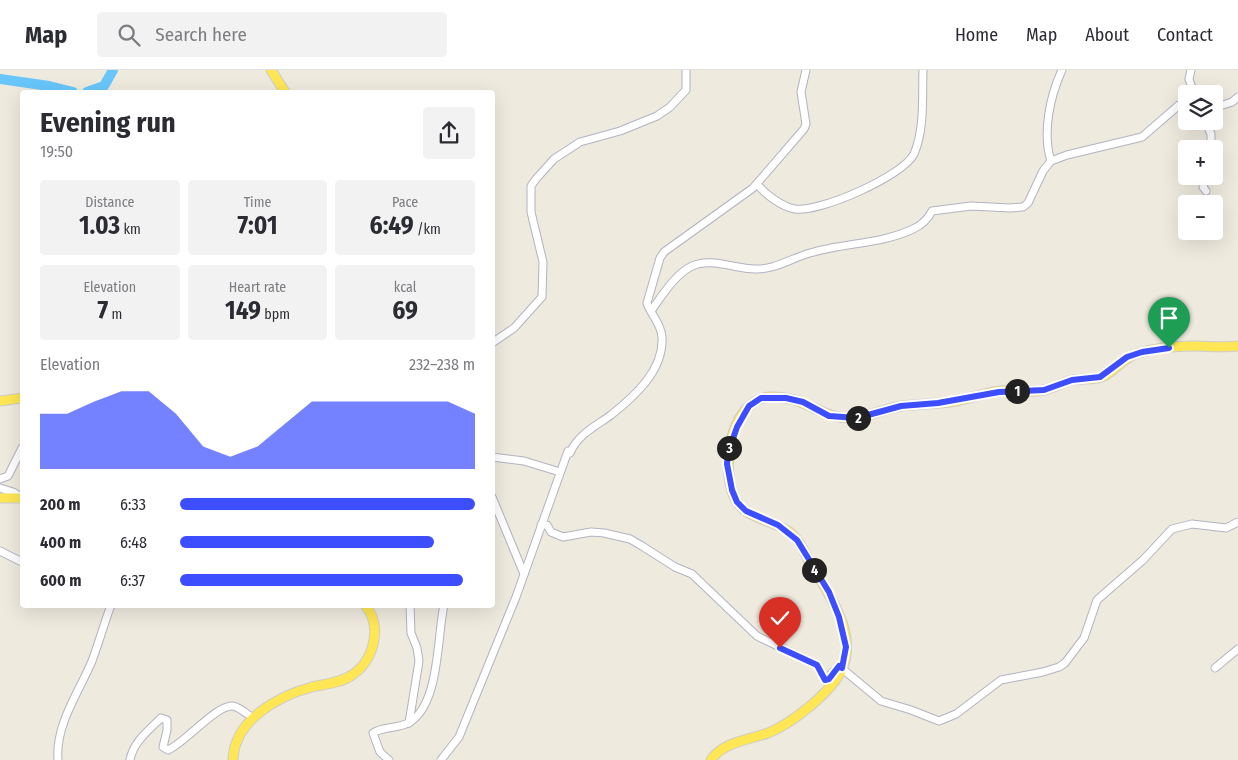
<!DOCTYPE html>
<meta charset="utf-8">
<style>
body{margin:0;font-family:"Fira Sans Condensed",sans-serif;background:#f2f2f3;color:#2b2b33;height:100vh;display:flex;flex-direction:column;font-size:19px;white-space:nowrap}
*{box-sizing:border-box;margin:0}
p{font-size:16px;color:#7c7c81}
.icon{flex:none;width:28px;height:28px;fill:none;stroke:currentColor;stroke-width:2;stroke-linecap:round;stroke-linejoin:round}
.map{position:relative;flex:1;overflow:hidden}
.panel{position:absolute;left:20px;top:20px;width:475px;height:518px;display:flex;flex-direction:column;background:#fff;border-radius:5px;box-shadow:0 5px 20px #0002}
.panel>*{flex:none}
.controls{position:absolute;left:1178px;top:15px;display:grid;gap:10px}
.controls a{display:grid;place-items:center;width:45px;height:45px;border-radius:5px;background:#fff;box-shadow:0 5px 20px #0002;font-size:25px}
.pin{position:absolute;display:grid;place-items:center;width:42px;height:42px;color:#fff;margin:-51px -21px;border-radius:50% 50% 50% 0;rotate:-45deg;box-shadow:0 0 5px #0007}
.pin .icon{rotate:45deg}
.km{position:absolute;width:25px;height:25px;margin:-12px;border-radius:50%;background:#222;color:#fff;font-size:14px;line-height:25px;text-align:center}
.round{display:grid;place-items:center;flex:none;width:52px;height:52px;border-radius:5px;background:#f2f2f3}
.overview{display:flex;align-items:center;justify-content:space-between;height:85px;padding:0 20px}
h1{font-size:28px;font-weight:700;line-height:38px}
.stats{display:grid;grid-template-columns:repeat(3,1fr);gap:8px;height:85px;padding:5px 20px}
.stats div{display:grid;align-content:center;border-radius:5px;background:#f2f2f3;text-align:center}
.stats b{font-size:25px;font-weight:700}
.stats small{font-size:14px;font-weight:400}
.stats p{font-size:14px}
.chart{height:140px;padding:10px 20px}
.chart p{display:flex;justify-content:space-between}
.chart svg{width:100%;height:90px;margin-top:5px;fill:#3c4eff;opacity:.7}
ul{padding:0 20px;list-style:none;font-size:16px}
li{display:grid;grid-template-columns:80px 60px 1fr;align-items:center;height:38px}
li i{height:12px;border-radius:6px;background:#3c4eff}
header{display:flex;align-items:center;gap:30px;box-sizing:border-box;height:70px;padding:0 25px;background:#fff;border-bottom:1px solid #e1e1e2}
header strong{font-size:24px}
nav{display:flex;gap:28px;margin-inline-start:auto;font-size:18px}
.search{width:350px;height:45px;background:#f2f2f3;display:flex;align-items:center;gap:12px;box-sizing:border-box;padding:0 18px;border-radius:5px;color:#7c7c81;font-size:19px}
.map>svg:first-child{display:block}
</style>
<header>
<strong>Map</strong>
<div class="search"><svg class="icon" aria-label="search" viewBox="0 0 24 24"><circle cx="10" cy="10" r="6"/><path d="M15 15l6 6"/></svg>Search here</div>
<nav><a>Home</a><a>Map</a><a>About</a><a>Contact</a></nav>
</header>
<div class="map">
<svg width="1238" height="690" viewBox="0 0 1238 690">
<rect width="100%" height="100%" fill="#efeade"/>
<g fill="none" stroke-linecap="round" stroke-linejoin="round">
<g stroke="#68c6fb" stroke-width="10">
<polyline points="0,9 49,16 73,22"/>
<polyline points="87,22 104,16 113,0"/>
</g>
<defs>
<g id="minor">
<polyline points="1191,0 1189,9 1194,24"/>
<polyline points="1214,38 1232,32 1238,27"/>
<polyline points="1205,51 1211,64 1211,79"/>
<path d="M1051,91c-9,-28 -1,-65 11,-91"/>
<path d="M757,114c8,10 25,23 38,25 24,4 108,-33 119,-55 11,-26 8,-57 9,-84"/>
<polyline points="1206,121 1203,117 1207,106"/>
<path d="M651,241c11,-15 23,-36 41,-45 19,-9 43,3 63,3 19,1 37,-11 55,-16 33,-10 72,-9 103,-24 9,-4 15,-10 19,-18l39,-5 39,2 13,-1 5,-4 15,-32 8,-10 16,-6 75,-18 37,-32 7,-2"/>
<polyline points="492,273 514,258 542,227 543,192 531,142 531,116 536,109 554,89 580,72 620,61 657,46 670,37 686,20 686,0"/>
<polyline points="492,387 524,391 560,402"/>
<polyline points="0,409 8,406 22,378"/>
<polyline points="0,418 13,422 22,428"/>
<polyline points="492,427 524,504"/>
<polyline points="541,455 547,455 551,462 563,467 591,462 604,463 630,469 642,476 675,497 692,504 757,566 817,595 825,610 839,596 881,631 911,640 939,651 956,644 1001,610 1043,602 1059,597 1065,593 1084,568 1097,530 1143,490 1172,459 1192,454 1226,458 1238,452"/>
<polyline points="0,481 22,492"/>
<polyline points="1215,598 1238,579"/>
<polyline points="409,653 419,591 417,578 411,563 410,535"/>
<path d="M58,690c-3,-35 21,-68 34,-99 7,-19 12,-37 19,-56"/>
<path d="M130,690c3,-18 19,-30 31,-42l6,2v10l-4,17 5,3c17,-7 49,-46 65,-44 6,1 14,8 20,12"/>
<path d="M389,690l-9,-8 -7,-19c10,-7 26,-4 37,-11 30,-19 27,-86 34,-117"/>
<path d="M441,690l18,-23 57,-140 52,-146 2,2c8,-19 26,-27 41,-38 24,-19 53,-45 51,-78 -1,-14 -11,-22 -15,-34l13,-45 4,-6 89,-64 51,-59 2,-5 -5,-32 5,-22"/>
</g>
<g id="major">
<polyline points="271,0 285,22"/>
<polyline points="0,331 22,328"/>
<polyline points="0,428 22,428"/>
<path d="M233,690c1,-40 45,-64 79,-73 13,-3 29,-4 40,-12 22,-14 31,-49 13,-70"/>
<path d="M711,690c12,-18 37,-20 57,-27 23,-9 64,-41 74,-64 16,-36 -14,-76 -32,-106 -5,-9 -9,-21 -18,-29 -16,-14 -43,-14 -55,-32 -18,-28 -8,-102 32,-105 38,-2 50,23 85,21 16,-1 31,-10 48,-12 18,-2 36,-2 54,-5 15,-3 29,-8 44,-10 15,-1 30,2 44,-1 10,-2 19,-8 28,-10 10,-2 21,0 30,-3 14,-6 21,-20 37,-24 17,-5 37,-7 54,-7 15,0 30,2 45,0"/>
</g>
</defs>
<use href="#minor" stroke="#b2b3c2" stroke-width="9"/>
<use href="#major" stroke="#cdcdcd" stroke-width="11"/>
<use href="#minor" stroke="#fff" stroke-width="7"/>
<use href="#major" stroke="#fee654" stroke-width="9"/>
</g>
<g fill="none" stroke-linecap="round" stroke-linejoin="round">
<defs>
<polyline id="route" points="780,578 817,595 825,610 829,609 839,596 842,598 846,577 839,547 829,522 797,470 778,455 746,441 737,432 732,420 727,394 728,383 737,357 749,336 761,328 786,328 803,332 829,346 857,348 901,336 938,333 999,322 1044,320 1072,310 1100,307 1127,287 1142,282 1169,278"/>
</defs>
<use href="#route" stroke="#fff" stroke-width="10"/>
<use href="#route" stroke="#3c4eff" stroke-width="6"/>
</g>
</svg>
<div class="controls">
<a><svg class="icon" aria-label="layers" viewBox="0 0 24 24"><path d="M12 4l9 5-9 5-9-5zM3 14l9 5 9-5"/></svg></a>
<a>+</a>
<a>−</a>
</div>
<div class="pin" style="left:1169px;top:278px;background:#1e9e55"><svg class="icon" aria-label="arrive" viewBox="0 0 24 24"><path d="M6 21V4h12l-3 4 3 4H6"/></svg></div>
<div class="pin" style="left:780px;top:578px;background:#d93025"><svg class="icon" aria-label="check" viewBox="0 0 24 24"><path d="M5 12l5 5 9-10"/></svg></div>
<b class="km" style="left:1017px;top:321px">1</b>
<b class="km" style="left:858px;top:348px">2</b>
<b class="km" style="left:729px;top:378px">3</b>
<b class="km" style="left:814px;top:500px">4</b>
<section class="panel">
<div class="overview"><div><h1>Evening run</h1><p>19:50</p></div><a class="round"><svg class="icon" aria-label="share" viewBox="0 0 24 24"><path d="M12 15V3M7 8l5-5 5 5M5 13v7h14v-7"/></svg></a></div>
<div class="stats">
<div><p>Distance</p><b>1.03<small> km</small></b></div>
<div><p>Time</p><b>7:01</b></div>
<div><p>Pace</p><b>6:49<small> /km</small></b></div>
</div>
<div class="stats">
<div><p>Elevation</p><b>7<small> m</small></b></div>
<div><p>Heart rate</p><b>149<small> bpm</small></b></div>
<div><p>kcal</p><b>69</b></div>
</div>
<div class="chart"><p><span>Elevation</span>232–238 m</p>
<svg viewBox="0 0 160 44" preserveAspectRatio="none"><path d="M0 44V17L10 17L20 11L30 6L40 6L50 17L60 33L70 38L80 33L90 22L100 11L110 11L120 11L130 11L140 11L150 11L160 17V44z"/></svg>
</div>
<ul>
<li><b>200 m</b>6:33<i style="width:100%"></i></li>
<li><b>400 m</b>6:48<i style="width:86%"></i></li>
<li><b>600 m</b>6:37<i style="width:96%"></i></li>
</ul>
</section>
</div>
